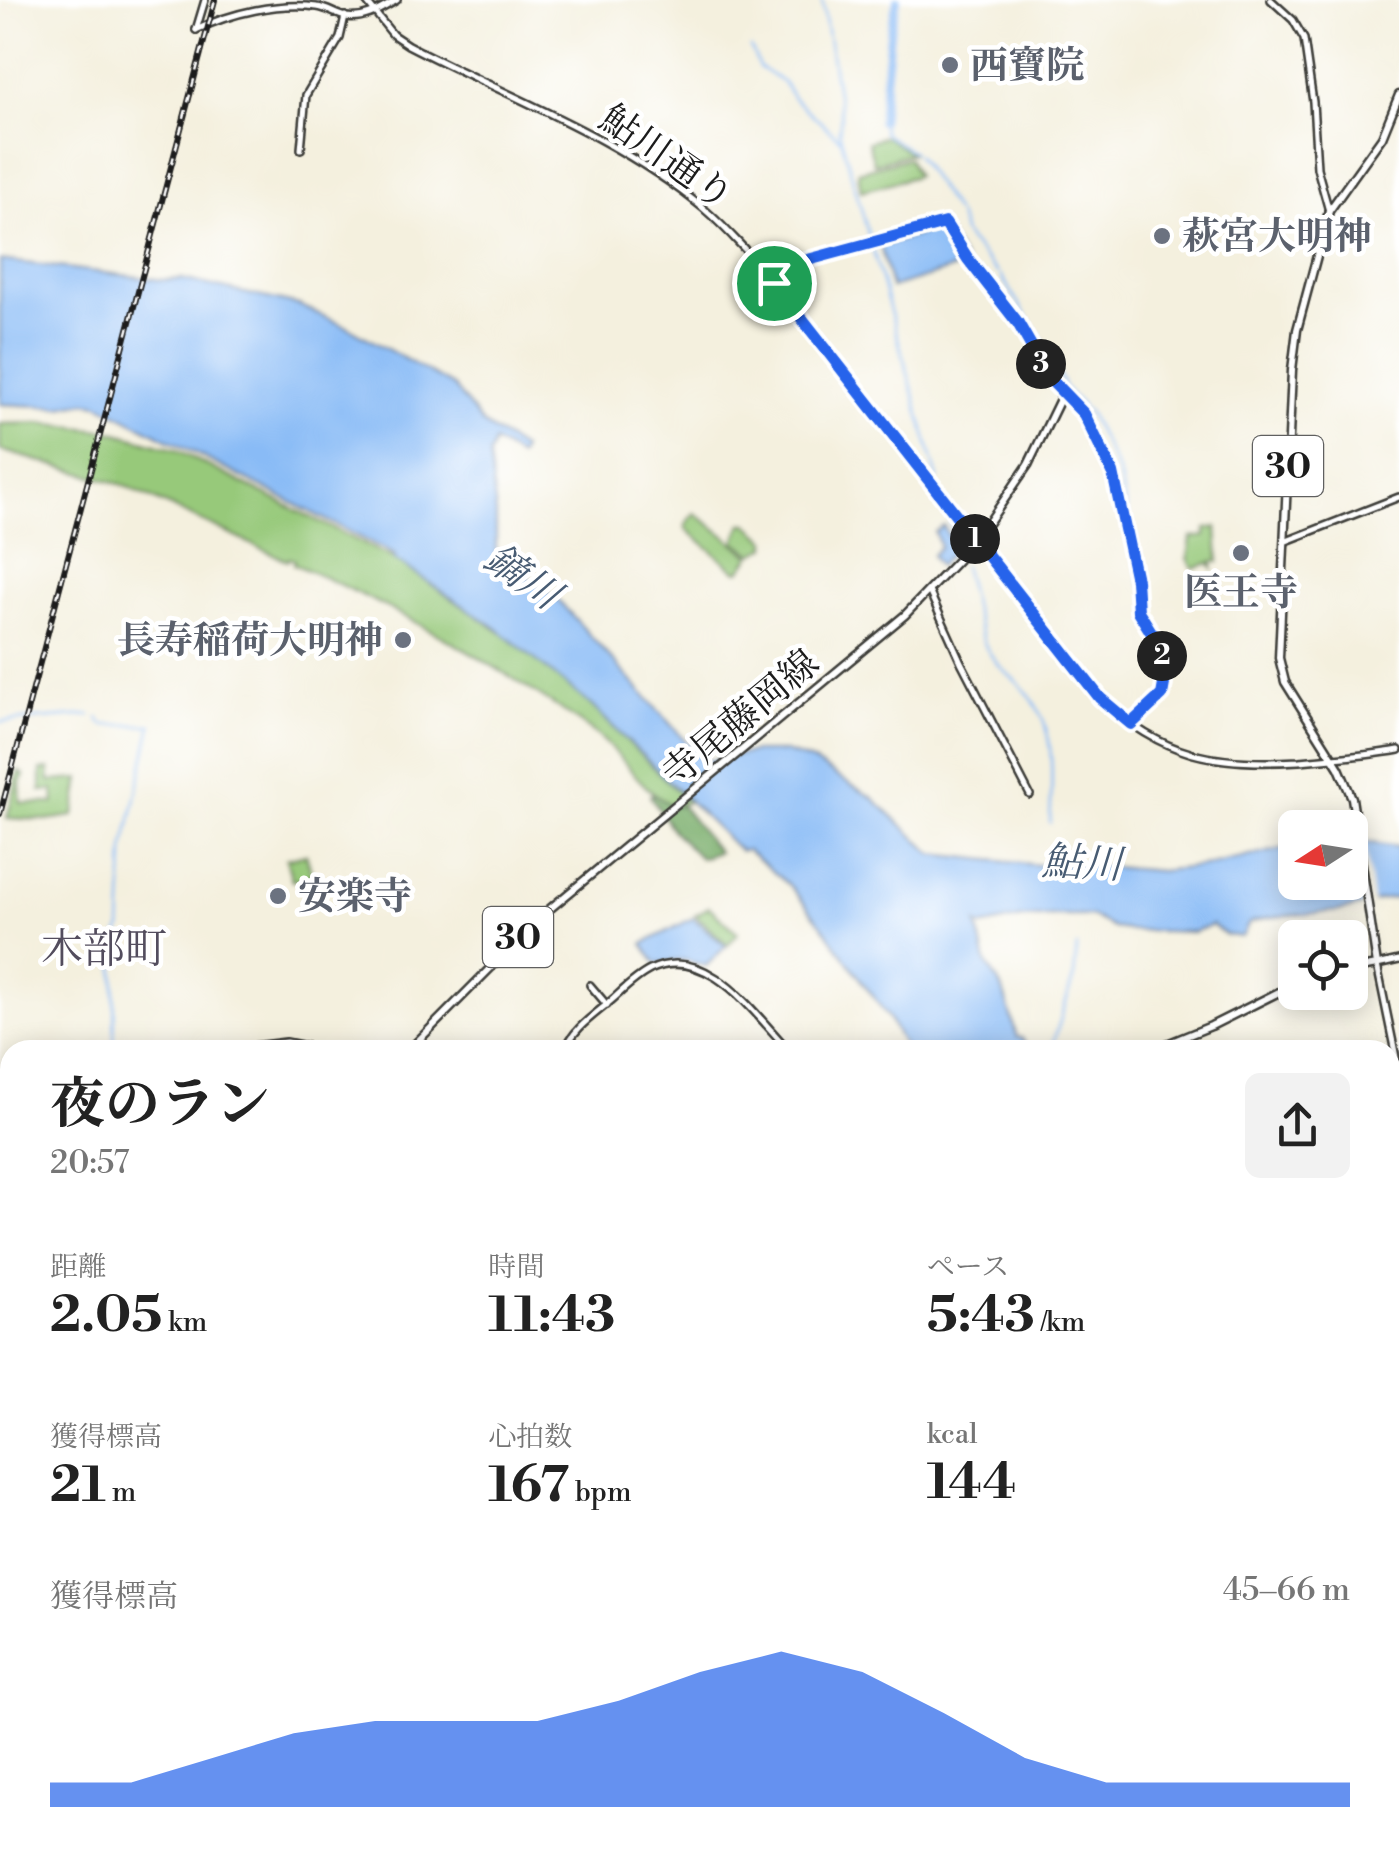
<!DOCTYPE html>
<html lang="ja">
<meta charset="utf-8">
<style>
body{margin:0;font-family:"Libre Bodoni","Noto Serif JP",serif;background:#f2f2f2;color:#222;height:100vh;display:flex;flex-direction:column;font-size:38px;white-space:nowrap}
*{box-sizing:border-box;margin:0}
p{font-size:32px;color:#767676}
.icon{flex:none;width:55px;height:55px;fill:none;stroke:currentColor;stroke-width:2;stroke-linecap:round;stroke-linejoin:round}
.map{position:relative;flex:1;overflow:hidden}
.panel{position:absolute;left:0px;top:1040px;width:1400px;height:812px;display:flex;flex-direction:column;background:#fff;border-radius:30px 30px 0 0;box-shadow:0 5px 25px #0003}
.panel>*{flex:none}
.needle{width:65px;rotate:258deg}
.tools{position:absolute;left:1278px;top:810px;display:grid;gap:20px}
.tools a{display:grid;place-items:center;width:90px;height:90px;border-radius:15px;background:#fff;box-shadow:0 5px 25px #0003;font-size:50px}
.pin{position:absolute;display:grid;place-items:center;width:85px;height:85px;color:#fff;margin:-42px;border:5px solid #fff;border-radius:50%;box-shadow:0 2px 10px #0007}
.km{position:absolute;width:50px;height:50px;margin:-25px;border-radius:50%;background:#222;color:#fff;font-size:28px;line-height:50px;text-align:center}
.round{display:grid;place-items:center;flex:none;width:105px;height:105px;border-radius:15px;background:#f2f2f2}
.summary{display:flex;align-items:center;justify-content:space-between;height:170px;padding:0 50px}
h1{font-size:55px;font-weight:700;line-height:75px}
.figures{display:grid;grid-template-columns:repeat(3,1fr);gap:15px;height:170px;padding:10px 50px}
.figures div{display:grid;align-content:center}
.figures b{font-size:50px;font-weight:700}
.figures small{font-size:28px;font-weight:400}
.figures p{font-size:28px}
.chart{height:280px;padding:20px 50px}
.chart p{display:flex;justify-content:space-between}
.chart svg{width:100%;height:180px;margin-top:10px;fill:#2563eb;opacity:.7}
.map>svg:first-child{display:block}
</style>
<div class="map">
<svg width="1399" height="1851" viewBox="0 0 1399 1851">
<rect width="100%" height="100%" fill="#fff"/>
<filter id="ink" filterUnits="userSpaceOnUse"><feTurbulence type="fractalNoise" baseFrequency=".01" numOctaves="2"/><feDisplacementMap in="SourceGraphic" scale="20" xChannelSelector="R" yChannelSelector="G"/><feConvolveMatrix kernelMatrix="1 2 1 2 8 2 1 2 1" color-interpolation-filters="sRGB"/></filter>
<filter id="wash" filterUnits="userSpaceOnUse"><feTurbulence type="fractalNoise" baseFrequency=".0048" numOctaves="4" result="noise"/><feDisplacementMap in="SourceGraphic" scale="40" xChannelSelector="R" yChannelSelector="G"/><feGaussianBlur stdDeviation="2.25" result="paint"/><feColorMatrix in="noise" values="0 0 0 0 0 0 0 0 0 0 0 0 0 0 0 0 0 1.4 0 .05"/><feComposite in="paint" operator="in"/></filter>
<g filter="url(#wash)">
<rect width="100%" height="100%" fill="#f4f0de"/>
<g fill="#97c97a" stroke="#5a724b" stroke-width="2.5">
<polygon points="882,137 886,137 911,153 874,164 868,142"/>
<polygon points="908,158 916,175 913,177 861,191 858,172"/>
<path d="M40,423l70,8 64,18 220,110 124,85 73,61 97,97 -15,4c-35,-17 -52,-55 -84,-77 -92,-65 -191,-120 -295,-165l1,-4 -6,-2 -1,3 -165,-76 -123,-35v-26z"/>
<polygon points="695,513 751,556 740,571 735,570 686,529 686,524"/>
<polygon points="742,524 748,524 767,540 767,547 753,554 735,541"/>
<polygon points="1217,527 1219,562 1213,561 1213,568 1210,563 1193,568 1188,558 1191,538 1206,536 1206,529"/>
<polygon points="49,769 50,781 80,779 74,816 46,820 7,818 19,771 24,775 20,785 21,803 54,803 53,790 41,791 41,770"/>
<polygon points="306,854 312,875 292,881 286,859"/>
<polygon points="709,907 738,933 728,945 695,915"/>
</g>
<polygon fill="#79ad6a" stroke="#4a6443" stroke-width="2.5" points="652,794 673,806 682,806 718,852 700,858 673,831 650,796"/>
<g fill="#89bbf6" stroke="#526c89" stroke-width="2.5">
<polygon points="937,229 946,232 965,263 963,266 891,288 881,249 883,245"/>
<path d="M0,260l163,20 19,-1 117,26 49,22 105,59 31,39 38,24 -3,8 -25,-15 -5,14 7,56v42l62,46 146,161 50,-9h31l27,9 61,37 60,56 115,12 27,-2 86,7 49,-6 85,-19v36h55v-42l49,7v51c-20,-1 -36,9 -55,12 -31,5 -64,3 -95,13l-7,14 -16,-2 -14,-10 -19,7 -65,-2 -15,-2 -21,-12h-39l-31,2 -41,9 -4,-3 9,38 17,28 14,47 5,1 8,12h-124l-18,-33 -67,-93 -31,-38 -43,-36 -7,1 -149,-146 -96,-78 -101,-68 1,-4 -297,-151 -12,-2 -25,5 -61,-3z"/>
<polygon points="944,526 954,550 939,566 932,555 940,547 935,532"/>
<polygon points="693,918 726,946 706,966 685,960 656,963 643,944"/>
<polygon points="1390,1477 1399,1481 1399,1579 1390,1577"/>
</g>
<polygon fill="#f4f0de" points="1352,835 1364,836 1374,907 1363,911"/>
<g fill="none" stroke-linecap="round" stroke-linejoin="round">
<g stroke="#89bbf6" stroke-width="2.5">
<polyline points="822,0 841,117 839,131 938,479"/>
<polyline points="751,48 759,67 784,83 793,98 839,138"/>
<polyline points="881,121 884,134 913,152"/>
<polyline points="916,155 956,213"/>
<polyline points="958,216 964,235 998,273"/>
<polyline points="1001,276 1047,348 1065,388 1089,413 1119,474 1142,586"/>
<polyline points="950,521 959,551"/>
<path d="M963,566c8,26 12,58 24,83 9,17 24,26 37,40 34,38 28,86 26,134"/>
<polyline points="98,718 103,725 152,725 124,851 121,929 115,946 114,1050"/>
<polyline points="0,722 90,715"/>
<polyline points="1051,1050 1074,976 1077,947"/>
<polyline points="0,1681 10,1694"/>
<polyline points="0,1739 10,1757"/>
<polyline points="66,1842 70,1851"/>
<polyline points="453,1851 454,1842"/>
<polyline points="560,1851 564,1851"/>
</g>
<polyline stroke="#89bbf6" stroke-width="8" points="881,121 890,33 897,0"/>
</g>
</g>
<g filter="url(#ink)">
<g fill="none" stroke-linecap="round" stroke-linejoin="round">
<defs>
<g id="secondary">
<path d="M365,0l28,35 15,10c100,52 207,90 295,163 29,25 54,55 79,84l318,406c62,59 116,68 199,63 33,-3 67,-5 100,-11"/>
<polyline points="1271,0 1293,20 1304,39 1313,102 1317,168 1329,211"/>
<path d="M196,30c34,-17 82,-28 121,-23 10,1 19,8 29,10 19,3 35,-8 51,-17"/>
<polyline points="196,30 205,0"/>
<polyline points="301,149 306,95 340,38 345,16"/>
<polyline points="774,283 803,261 945,223 968,259 1018,323 1050,379 1084,414 1118,486 1136,579 1138,611 1161,648 1164,684 1161,695 1131,724"/>
<polyline points="1284,542 1399,497"/>
<polyline points="929,591 961,662 1030,795"/>
<polyline points="1399,960 1377,965 1399,1072"/>
<polyline points="590,985 607,1005"/>
<polyline points="222,1050 286,1042 327,1050"/>
<path d="M565,1050c9,-23 30,-35 48,-51 11,-10 23,-22 37,-29 58,-27 104,44 139,80"/>
<polyline points="0,1104 10,1100"/>
<polyline points="1390,1748 1399,1755"/>
<polyline points="325,1842 325,1851"/>
<polyline points="1141,1842 1152,1851"/>
</g>
<g id="primary">
<polyline points="1350,970 1377,965 1352,798 1339,768 1285,682 1279,658 1292,370 1297,330 1329,211 1382,137 1399,95"/>
<polyline points="409,1050 546,912 905,615 976,541 1028,465 1063,393"/>
<polyline points="1152,1050 1211,1026 1295,984"/>
<polyline points="197,1851 199,1842"/>
</g>
</defs>
<use href="#secondary" stroke="#3c3c39" stroke-width="10"/>
<use href="#primary" stroke="#3c3c39" stroke-width="11"/>
<use href="#secondary" stroke="#fff" stroke-width="5"/>
<use href="#primary" stroke="#fff" stroke-width="6"/>
<defs>
<g id="rail">
<polyline points="0,814 215,0"/>
<polyline points="1149,1842 1158,1851"/>
<polyline points="301,1851 303,1842"/>
</g>
</defs>
<use href="#rail" stroke="#1c1c1c" stroke-width="6"/>
<use href="#rail" stroke="#fff" stroke-width="2.5" stroke-dasharray="8" stroke-linecap="butt"/>
</g>
</g>
<g fill="none" stroke-linecap="round" stroke-linejoin="round" filter="url(#ink)">
<defs>
<polygon id="route" points="945,223 968,259 1018,323 1050,379 1084,414 1113,473 1136,580 1138,611 1161,648 1164,684 1162,695 1131,724 1100,698 774,283 804,261"/>
</defs>
<use href="#route" stroke="#fff" stroke-width="20"/>
<use href="#route" stroke="#2563eb" stroke-width="12"/>
</g>
<g fill="#6b7280" stroke="#fff" stroke-width="4">
<circle cx="950" cy="65" r="10"/>
<circle cx="1162" cy="236" r="10"/>
<circle cx="1241" cy="553" r="10"/>
<circle cx="403" cy="640" r="10"/>
<circle cx="278" cy="896" r="10"/>
</g>
<g text-anchor="middle" stroke-width="9" stroke-linejoin="round" paint-order="stroke">
<g fill="#fff" stroke="#606060" stroke-width="2.5">
<rect x="1253" y="436" width="70" height="60" rx="8"/>
<rect x="483" y="907" width="70" height="60" rx="8"/>
</g>
<g font-size="35" font-weight="bold" fill="#1c1c1c">
<text x="1288" y="478">30</text>
<text x="518" y="949">30</text>
</g>
<g font-size="38" font-weight="bold" fill="#5b616d" stroke="#fff" text-anchor="start">
<text x="970" y="78">西寶院</text>
<text x="1182" y="249">萩宮大明神</text>
<text x="1241" y="605" text-anchor="middle">医王寺</text>
<text x="383" y="653" text-anchor="end">長寿稲荷大明神</text>
<text x="298" y="909">安楽寺</text>
</g>
<g font-size="38" fill="#1c1c1c" stroke="#fff">
<text transform="translate(667 157) rotate(35)" y="13">鮎川通り</text>
<text transform="translate(740 718) rotate(-40)" y="13">寺尾藤岡線</text>
</g>
<g font-size="40" font-style="italic" fill="#485c73" stroke="#fff">
<text transform="translate(523 576) rotate(35)" y="14">鏑川</text>
<text transform="translate(1082 862) rotate(3)" y="14">鮎川</text>
</g>
<g font-size="42" fill="#534d5e" stroke="#fff">
<text x="104" y="963">木部町</text>
</g>
</g>
</svg>
<div class="tools">
<a><svg class="needle" viewBox="-14 -14 28 28"><path d="M0-13l5 13h-10z" fill="#e53935"/><path d="M0 13l5-13h-10z" fill="#767676"/></svg></a>
<a><svg class="icon" aria-label="locate" viewBox="0 0 24 24"><circle cx="12" cy="12" r="6"/><path d="M12 2v4M12 18v4M2 12h4M18 12h4"/></svg></a>
</div>
<div class="pin" style="left:774px;top:283px;background:#1e9e55"><svg class="icon" aria-label="arrive" viewBox="0 0 24 24"><path d="M6 21V4h12l-3 4 3 4H6"/></svg></div>
<b class="km" style="left:975px;top:539px">1</b>
<b class="km" style="left:1162px;top:656px">2</b>
<b class="km" style="left:1041px;top:364px">3</b>
<section class="panel">
<div class="summary"><div><h1>夜のラン</h1><p>20:57</p></div><a class="round"><svg class="icon" aria-label="share" viewBox="0 0 24 24"><path d="M12 15V3M7 8l5-5 5 5M5 13v7h14v-7"/></svg></a></div>
<div class="figures">
<div><p>距離</p><b>2.05<small> km</small></b></div>
<div><p>時間</p><b>11:43</b></div>
<div><p>ペース</p><b>5:43<small> /km</small></b></div>
</div>
<div class="figures">
<div><p>獲得標高</p><b>21<small> m</small></b></div>
<div><p>心拍数</p><b>167<small> bpm</small></b></div>
<div><p>kcal</p><b>144</b></div>
</div>
<div class="chart"><p><span>獲得標高</span>45–66 m</p>
<svg viewBox="0 0 160 44" preserveAspectRatio="none"><path d="M0 44V38L10 38L20 32L30 26L40 23L50 23L60 23L70 18L80 11L90 6L100 11L110 21L120 32L130 38L140 38L150 38L160 38V44z"/></svg>
</div>
</section>
</div>
